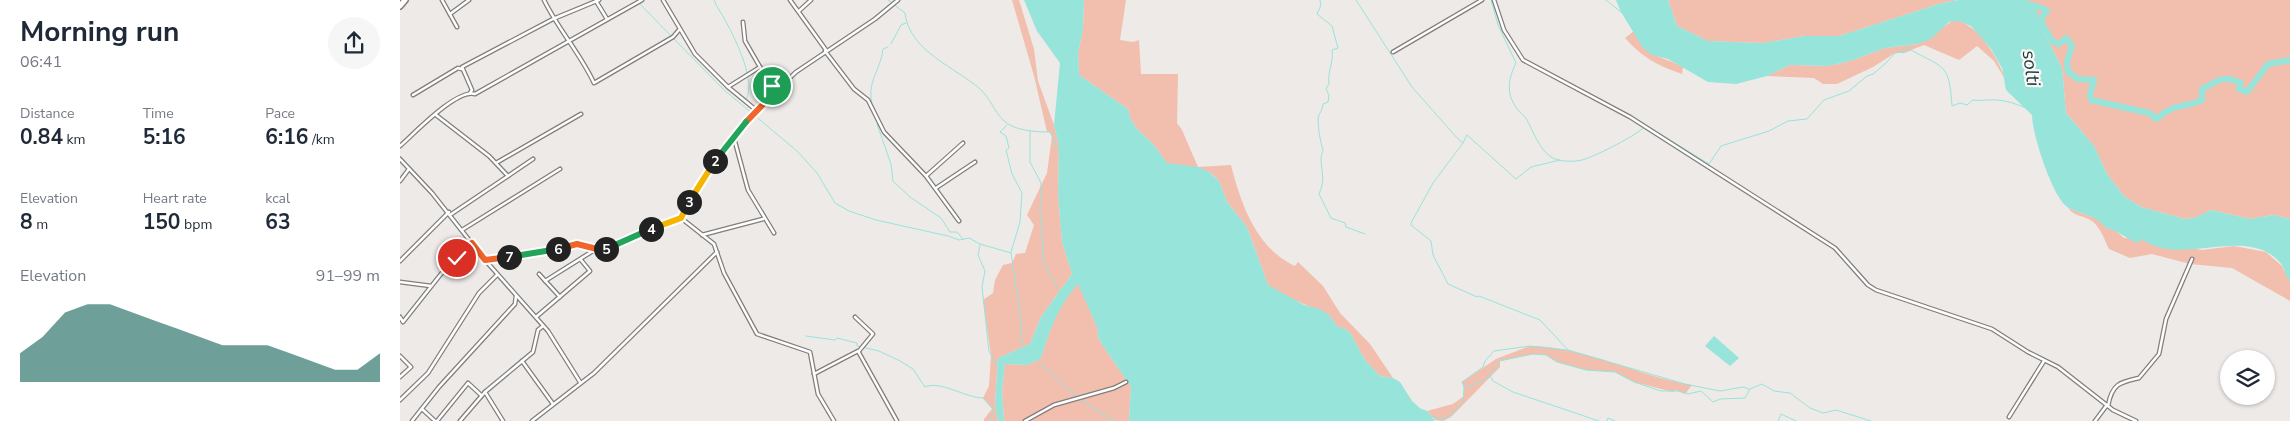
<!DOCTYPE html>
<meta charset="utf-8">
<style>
body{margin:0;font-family:"Nunito Sans",sans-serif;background:#f6f6f7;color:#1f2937;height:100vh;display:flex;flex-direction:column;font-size:19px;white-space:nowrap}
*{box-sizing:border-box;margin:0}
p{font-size:16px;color:#747a83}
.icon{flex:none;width:28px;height:28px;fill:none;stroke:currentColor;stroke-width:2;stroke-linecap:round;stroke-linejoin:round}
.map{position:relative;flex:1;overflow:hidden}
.drawer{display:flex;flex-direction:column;background:#fff;width:400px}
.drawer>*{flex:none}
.fabs{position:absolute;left:1820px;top:350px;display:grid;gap:10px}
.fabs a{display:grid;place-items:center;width:55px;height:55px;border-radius:50%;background:#fff;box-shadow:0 1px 4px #0004;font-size:25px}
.pin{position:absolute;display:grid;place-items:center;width:42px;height:42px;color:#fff;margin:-21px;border:2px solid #fff;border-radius:50%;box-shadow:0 1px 5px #0007}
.km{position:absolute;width:25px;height:25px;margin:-12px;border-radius:50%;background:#222;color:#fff;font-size:14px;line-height:25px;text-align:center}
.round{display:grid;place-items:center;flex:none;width:52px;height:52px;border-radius:26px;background:#f6f6f7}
.head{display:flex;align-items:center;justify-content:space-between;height:85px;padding:0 20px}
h1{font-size:28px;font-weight:700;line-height:38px}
.metrics{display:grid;grid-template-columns:repeat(3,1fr);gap:8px;height:85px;padding:5px 20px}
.metrics div{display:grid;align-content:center}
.metrics b{font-size:21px;font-weight:700}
.metrics small{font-size:14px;font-weight:400}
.metrics p{font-size:14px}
.chart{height:140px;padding:10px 20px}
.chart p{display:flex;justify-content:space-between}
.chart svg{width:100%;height:90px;margin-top:5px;fill:#31786f;opacity:.7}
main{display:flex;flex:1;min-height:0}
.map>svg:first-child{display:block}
</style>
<main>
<section class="drawer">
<div class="head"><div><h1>Morning run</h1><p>06:41</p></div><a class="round"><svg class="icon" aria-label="share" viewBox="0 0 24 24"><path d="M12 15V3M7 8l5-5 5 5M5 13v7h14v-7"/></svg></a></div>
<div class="metrics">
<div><p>Distance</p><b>0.84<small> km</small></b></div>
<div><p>Time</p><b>5:16</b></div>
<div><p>Pace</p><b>6:16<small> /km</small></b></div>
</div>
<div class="metrics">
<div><p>Elevation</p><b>8<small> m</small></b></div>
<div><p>Heart rate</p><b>150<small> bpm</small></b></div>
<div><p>kcal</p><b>63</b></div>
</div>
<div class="chart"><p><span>Elevation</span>91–99 m</p>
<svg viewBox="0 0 160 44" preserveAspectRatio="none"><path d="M0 44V30L10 22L20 10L30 6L40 6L50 10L60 14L70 18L80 22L90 26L100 26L110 26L120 30L130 34L140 38L150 38L160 30V44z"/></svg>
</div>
</section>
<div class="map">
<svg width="1890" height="421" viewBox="0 0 1890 421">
<rect width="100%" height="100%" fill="#edeae8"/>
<g fill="#f2bead">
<polygon points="612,0 619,0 634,49 638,81 654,125 659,146 658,194 662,242 672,274 641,317 630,344 598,358 595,403 598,421 584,421 584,419 592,409 583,398 589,386 591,355 583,300 593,293 595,280 603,265 612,263 616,254 625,253 634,225 627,215 647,173 652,136 650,132 647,132 634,76"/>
<path d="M684,0h42l-6,40 13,2 6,-2 2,34h37l-1,49 5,7 16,37 33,-2c10,39 25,83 64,101l3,-4 25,24 17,27 30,31 23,34 -13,-2 -15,-16 -16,-29 -12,-5 -8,-11 -53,-23 -8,-7 -21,-58 -20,-25 -8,-21 -5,-5 -6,-5 -41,-8 -14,-19 -16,-15 -6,-9 -3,-11 -49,-34 -1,-21 5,-26z"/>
<polygon points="1268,0 1558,0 1542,3 1439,36 1404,36 1363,43 1308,41 1277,26"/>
<path d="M1626,0h264v219l-16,-4 -24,4 -39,-9 -17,8 -9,1 -44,-12 -17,-11 -17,-22 -13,-28 -28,-33 -4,-45 -23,-45c0,-9 -5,-19 -13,-23z"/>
<path d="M1554,20c24,3 44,38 51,59l-11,-18 -17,-15 -18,14 -35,-15 -21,8h-8l-22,14 -36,17h-14l-9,-6 -47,-2 23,-11 38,1 22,-5 35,-13 32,-4z"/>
<path d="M1234,31c17,30 22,22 49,36l-1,7c-25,-9 -39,-16 -57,-36z"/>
<path d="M1668,208l32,12 6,8 9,2 9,8 18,1 60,11 32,-4 32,6 16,14 8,16v19l-58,-33 -42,-4 -38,-10 -22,4 -21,-9c-5,-10 -8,-21 -17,-28 -9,-6 -17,-4 -24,-13z"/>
<path d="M678,283l19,44 2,13 32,47 -2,34h-125l-2,-30 3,-27 23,1 13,-7c9,-29 17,-52 37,-75z"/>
<path d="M1130,346c57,1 107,30 162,39l-7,9 -10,-4 -2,2 -39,-10 -19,-10 -29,-2 -29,-8 -11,-7 -13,-1 -33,7v6l-49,50 -8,4 -8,-1 -8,-9 26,-7 11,-8v-9l-2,-5 34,-23z"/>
</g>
<g fill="#97e4da">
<path d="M624,0h60l-1,28 -5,26 1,21 49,34 3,11 6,9 16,15 14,19 31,4 10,4 11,10 8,21 20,25 21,58 36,20 16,4 9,6 8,11 12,5 16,29 15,16 13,2 7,4 12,19 9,8 6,2 8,10h-306l2,-34 -32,-47 -2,-13 -19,-43c-20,22 -28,46 -37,74l-13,7 -23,-1 -3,27 2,30h-6l-3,-18 3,-45 32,-14 11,-27 31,-43 -10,-32 -4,-48 1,-48 -5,-21 6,-62 -23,-32z"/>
<path d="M1216,0h52l9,26 31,15 55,2 41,-7h35l103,-33 17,-3h67c8,4 14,14 13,23l23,45 4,45 28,33 13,28 17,22 17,11 44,12 9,-1 17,-8 39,9 24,-4 16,4v63c-4,-5 -5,-12 -8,-17 -33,-43 -102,4 -140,-26l-4,4c-12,-4 -20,-13 -32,-15 -10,-13 -23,-13 -37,-20 -16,-8 -37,-75 -37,-93l-26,-25 -4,-22 -11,-19 -20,-23 -12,-5 -10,1 -18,17 -14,5 -32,4 -35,13 -22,5 -38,-1 -23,11 -31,8 -28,-2 -40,-23 -16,-4 -9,-7 -22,-36z"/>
<polygon points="1314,336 1339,358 1330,366 1305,346"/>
</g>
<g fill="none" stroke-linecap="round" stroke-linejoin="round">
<g stroke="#97e4da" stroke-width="1">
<polyline points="236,0 323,89 397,151 417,173 435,203 449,211 476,220 548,236 559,240 569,238 580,244 611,253 620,313 621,339 624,347"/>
<path d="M314,0c2,7 8,13 11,20 10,18 32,62 21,80"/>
<path d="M488,0l17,13c4,38 50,54 75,76 10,9 14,22 23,31 11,11 33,12 47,12l10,23"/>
<path d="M920,0l1,5 -4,9 15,12 6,22 -6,2c2,12 -5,22 -3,34l-3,5 3,6 -1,7 -5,2c0,6 -4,9 -5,14 0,10 2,23 5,32 -6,15 5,26 -4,44l12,24 14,5 1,4 19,7"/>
<polyline points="956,0 1012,87 1058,139 1063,143 1067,135 1116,179 1131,167 1160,160"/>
<path d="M1091,0l7,25 18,38c-11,22 -9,39 10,55 7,13 13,31 25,39 8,5 22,5 31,3 12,-3 58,-26 64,-35l63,39 12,-18 48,-15 19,-10 19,-2 17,-19 25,-9 18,-15 6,-2 13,-11 9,-10 6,-1 9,-8"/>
<polyline points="1206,0 1221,12"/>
<polyline points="491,44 501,25 506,23"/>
<path d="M1501,52l2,1 8,-3c34,19 38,13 41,56l8,-3 7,2 6,-5c6,1 10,0 16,0 13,-1 25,3 37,8"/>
<polyline points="1123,58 1243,123"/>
<path d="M475,112c-12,-28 5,-38 8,-63l5,-2"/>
<polyline points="477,124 491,164 493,181 510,197 541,218 550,232 557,232 563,239"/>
<polyline points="607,125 600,132 606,136 609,148 606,150 612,174 622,193 620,222 611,252"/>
<polyline points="630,131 630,162 641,183 640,211 644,263 659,291"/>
<polyline points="1063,143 1033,183 1011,223 1011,225 1031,241 1033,255 1048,284 1077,297 1079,296 1140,320 1168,350 1285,384 1320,391 1343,387 1349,389"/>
<polyline points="580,245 578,255 585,271 582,287 589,351 597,366"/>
<path d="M406,336l29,4 2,-2 20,5v3l22,5 21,10 13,8 12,18c15,-7 41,11 58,11l10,11 -2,12"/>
<polyline points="637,360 679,399 714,421"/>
<polyline points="1089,374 1093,381 1113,392 1199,421"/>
<polyline points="1064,387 1062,382 1083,367 1085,361 1094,351 1130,346 1167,350"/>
<path d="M1024,410l9,7 9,2 8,-3 13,-15 1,-14c17,-4 28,-9 35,-26l34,-7 13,1 11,7 29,8 29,2 19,10 27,9h20l7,3 13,-3 12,11 7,-3 25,-1 5,-9 12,-5 12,7 16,2 20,15 13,5 13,-3 35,11"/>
<polyline points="1207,421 1208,418 1215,421"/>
<polyline points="1378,421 1381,414 1396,421"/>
</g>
<path stroke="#97e4da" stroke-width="6" d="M1618,0c10,6 19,4 29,11l-5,6v7l11,18 6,2 7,-6 6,8 -5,15 1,11 10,7 16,1 -4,14 1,6 58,13 8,6c16,-16 28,-11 45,-19v-11c18,-8 18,-15 39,-6l-2,6 8,3 21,-28 22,-4"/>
<defs>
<g id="street">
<polyline points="42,0 57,27"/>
<path d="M144,0c14,29 36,53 50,83l79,-46 6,-7"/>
<polyline points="263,0 295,54 328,87 356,110"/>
<polyline points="390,0 426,50"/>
<polyline points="1094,0 1104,30 1123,60 1230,117 1435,248 1468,285 1476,290 1592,329 1628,352 1658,367 1713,410 1736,421"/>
<polyline points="196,1 207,19"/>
<polyline points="399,11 411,0"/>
<polyline points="50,14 69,0"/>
<polyline points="425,51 454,89 468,100 484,132 526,176 559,221"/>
<polyline points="993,52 1082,0"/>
<polyline points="360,67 375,90"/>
<polyline points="328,87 360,67 345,41 343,22"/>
<polyline points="70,93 72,90 62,67 153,19 199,0"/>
<polyline points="13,95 58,68 61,69"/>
<polyline points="36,115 89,156 108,176 50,215"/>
<polyline points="334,138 348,190 374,233"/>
<path d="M0,146c14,-12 56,-57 75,-52l167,-94"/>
<polyline points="0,159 32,193 85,260 150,251 177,244 201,250 262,223 281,218 314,244 324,273 357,334 410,352 418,394 434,421"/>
<polyline points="96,163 181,114"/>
<polyline points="108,176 133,159"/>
<polyline points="526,176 563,143"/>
<polyline points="0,181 9,169"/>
<polyline points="536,188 575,162"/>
<polyline points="281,218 302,179 355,111 396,72 475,19 498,0"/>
<polyline points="62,230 160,169"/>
<polyline points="302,235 363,219"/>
<polyline points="85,260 148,331 180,382"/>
<polyline points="0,261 49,212"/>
<polyline points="139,274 160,297"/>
<polyline points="145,281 196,249"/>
<polyline points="0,282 31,286"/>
<polyline points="0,317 3,322 41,274 72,243"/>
<polyline points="136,317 190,271 181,260"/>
<polyline points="455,317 473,334 459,351"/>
<polyline points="0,356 11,367 0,377"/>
<polyline points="122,361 153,404"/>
<polyline points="414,374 458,351 497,421"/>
<polyline points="0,400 28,373 79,293 97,275"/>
<path d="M1708,406c4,-23 13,-24 31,-28l20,-24 7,-35 26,-60"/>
<polyline points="22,409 35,421"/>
<polyline points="1609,417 1644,361"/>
<polyline points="12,421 39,387 115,304 116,296"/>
<polyline points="37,421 68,383 81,395"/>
<polyline points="60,421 85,392"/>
<polyline points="103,421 85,392 133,352 138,330 143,326"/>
<polyline points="132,421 194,373 317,252"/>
<polyline points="625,421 654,405 714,388 726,382"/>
<polyline points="1695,421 1707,405"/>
</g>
<polyline id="highway" points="0,6 5,0"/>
</defs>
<use href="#street" stroke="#817e7c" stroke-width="5"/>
<use href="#highway" stroke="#817e7c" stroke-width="8"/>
<use href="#street" stroke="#fff" stroke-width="2.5"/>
<use href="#highway" stroke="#fff" stroke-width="5"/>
</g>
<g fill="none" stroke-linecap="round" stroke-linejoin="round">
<defs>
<polyline id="split-1" points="346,122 376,91 372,86"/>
<polyline id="split-2" points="315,161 346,122"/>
<polyline id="split-3" points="289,202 315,161"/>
<polyline id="split-4" points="251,229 281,218 289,202"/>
<polyline id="split-5" points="206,249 251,229"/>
<polyline id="split-6" points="158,249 177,244 201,250 206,249"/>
<polyline id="split-7" points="109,257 158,249"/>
<polyline id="split-8" points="69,246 72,243 85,260 109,257"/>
<polyline id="split-9" points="57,258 69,246"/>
</defs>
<use href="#split-1" stroke="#fff" stroke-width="10"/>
<use href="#split-2" stroke="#fff" stroke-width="10"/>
<use href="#split-3" stroke="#fff" stroke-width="10"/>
<use href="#split-4" stroke="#fff" stroke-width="10"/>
<use href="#split-5" stroke="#fff" stroke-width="10"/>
<use href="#split-6" stroke="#fff" stroke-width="10"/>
<use href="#split-7" stroke="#fff" stroke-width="10"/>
<use href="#split-8" stroke="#fff" stroke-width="10"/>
<use href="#split-9" stroke="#fff" stroke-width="10"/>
<use href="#split-1" stroke="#f0652b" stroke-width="6"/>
<use href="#split-2" stroke="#22a559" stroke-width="6"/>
<use href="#split-3" stroke="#f5b400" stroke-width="6"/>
<use href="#split-4" stroke="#f5b400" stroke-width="6"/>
<use href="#split-5" stroke="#22a559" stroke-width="6"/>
<use href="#split-6" stroke="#f0652b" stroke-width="6"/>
<use href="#split-7" stroke="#22a559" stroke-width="6"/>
<use href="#split-8" stroke="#f0652b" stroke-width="6"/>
<use href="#split-9" stroke="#f5b400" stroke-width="6"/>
</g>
<g text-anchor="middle" stroke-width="4.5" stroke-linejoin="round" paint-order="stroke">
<g font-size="19" font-style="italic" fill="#193e39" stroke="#fbf7f6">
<text transform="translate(1632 68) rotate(82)" y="7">solti</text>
</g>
</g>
</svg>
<div class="fabs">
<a><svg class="icon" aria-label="layers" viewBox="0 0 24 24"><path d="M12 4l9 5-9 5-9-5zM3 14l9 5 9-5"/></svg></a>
</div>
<div class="pin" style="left:372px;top:86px;background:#1e9e55"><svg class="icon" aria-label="arrive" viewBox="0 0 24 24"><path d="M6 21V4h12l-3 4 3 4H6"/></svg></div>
<div class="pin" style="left:57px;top:258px;background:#d93025"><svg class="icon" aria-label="check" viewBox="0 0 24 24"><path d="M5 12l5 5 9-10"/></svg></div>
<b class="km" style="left:315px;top:161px">2</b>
<b class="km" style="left:289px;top:202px">3</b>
<b class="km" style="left:251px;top:229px">4</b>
<b class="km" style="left:206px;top:249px">5</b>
<b class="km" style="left:158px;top:249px">6</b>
<b class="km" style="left:109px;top:257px">7</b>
</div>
</main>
